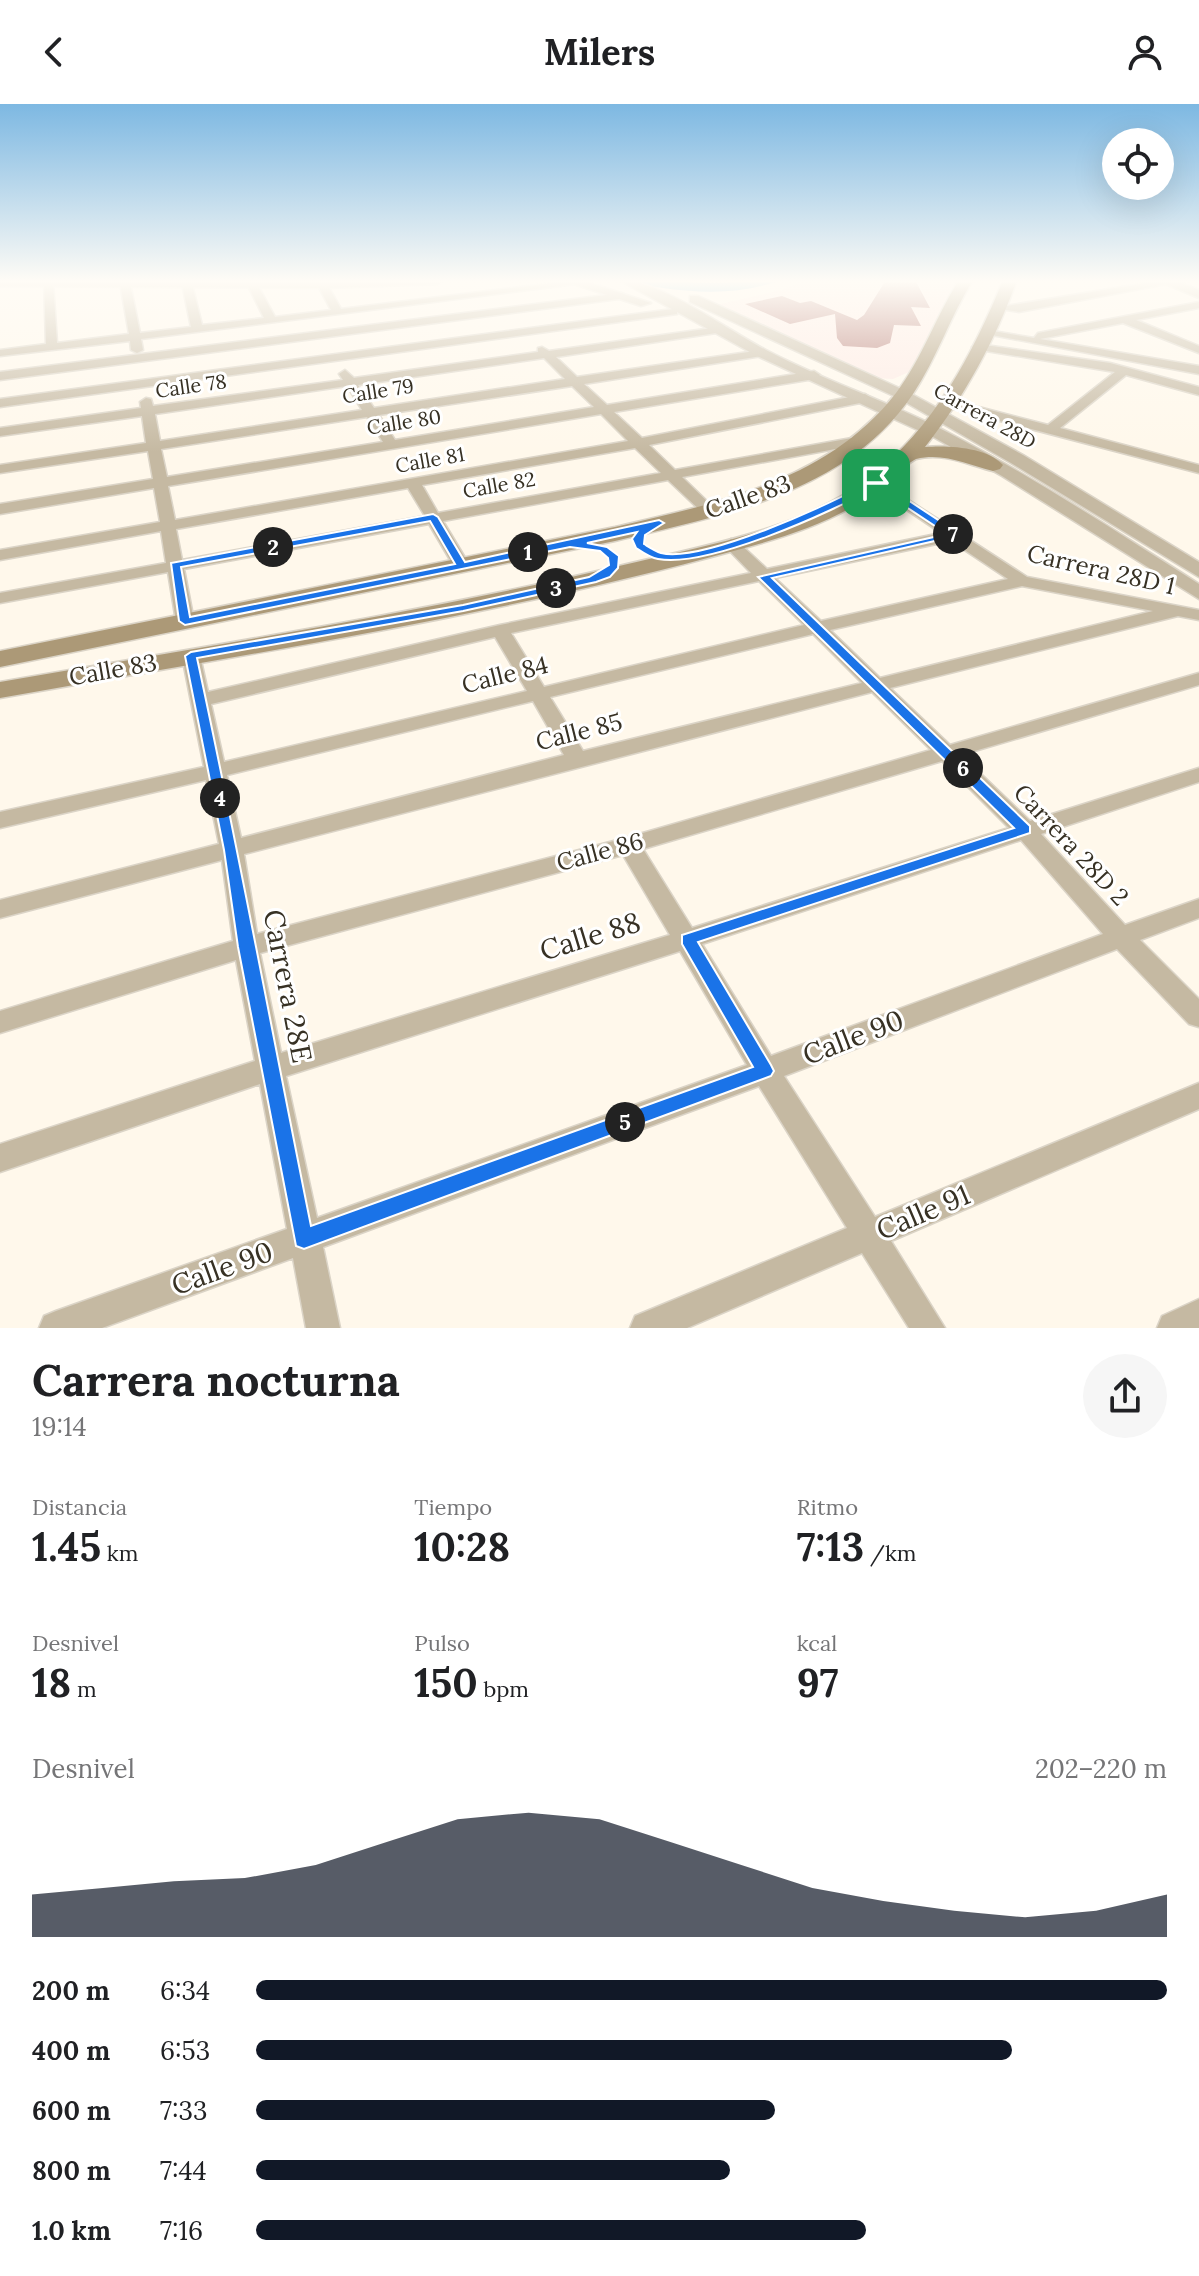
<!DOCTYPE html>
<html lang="es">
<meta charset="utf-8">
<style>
body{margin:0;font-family:Lora,serif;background:#f6f6f6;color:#202124;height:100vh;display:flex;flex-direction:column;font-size:30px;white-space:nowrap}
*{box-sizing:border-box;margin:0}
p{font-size:26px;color:#757577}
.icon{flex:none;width:44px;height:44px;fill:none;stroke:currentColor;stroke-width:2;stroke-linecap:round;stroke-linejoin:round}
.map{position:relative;height:1224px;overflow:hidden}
.side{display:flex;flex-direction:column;background:#fff;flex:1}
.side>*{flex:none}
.fabs{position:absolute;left:1102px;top:24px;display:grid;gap:16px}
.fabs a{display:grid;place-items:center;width:72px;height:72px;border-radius:50%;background:#fff;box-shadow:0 8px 32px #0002;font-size:40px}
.pin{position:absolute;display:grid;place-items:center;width:68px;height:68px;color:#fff;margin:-34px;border-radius:16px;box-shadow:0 4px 12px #0006}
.km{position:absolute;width:40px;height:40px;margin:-20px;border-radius:50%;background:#222;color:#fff;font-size:22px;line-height:40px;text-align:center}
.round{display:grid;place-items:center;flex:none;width:84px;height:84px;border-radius:42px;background:#f6f6f6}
.headline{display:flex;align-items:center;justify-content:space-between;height:136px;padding:0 32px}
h1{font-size:44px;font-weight:800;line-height:60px}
.figures{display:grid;grid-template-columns:repeat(3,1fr);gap:12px;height:136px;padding:8px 32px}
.figures div{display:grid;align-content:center}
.figures b{font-size:40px;font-weight:800}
.figures small{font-size:22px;font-weight:400}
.figures p{font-size:22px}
.chart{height:224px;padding:16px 32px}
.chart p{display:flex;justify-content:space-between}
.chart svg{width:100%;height:144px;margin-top:8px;fill:#111827;opacity:.7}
ul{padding:0 32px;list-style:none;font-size:26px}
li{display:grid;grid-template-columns:128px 96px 1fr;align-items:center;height:60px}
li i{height:20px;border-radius:10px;background:#111827}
header{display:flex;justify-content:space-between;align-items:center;height:104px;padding:0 32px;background:#fff;font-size:36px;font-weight:800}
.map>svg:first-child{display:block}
</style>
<header><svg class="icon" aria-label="back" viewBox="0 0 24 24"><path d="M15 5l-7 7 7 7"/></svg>Milers<svg class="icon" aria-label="person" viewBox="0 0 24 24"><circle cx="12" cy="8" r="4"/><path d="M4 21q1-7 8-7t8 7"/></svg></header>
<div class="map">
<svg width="1199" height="1224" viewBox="0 0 1199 1224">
<rect width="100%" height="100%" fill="#fff8eb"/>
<polygon fill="#feeae4" points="807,176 966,176 918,264 893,275 876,274 716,201 781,186"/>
<path fill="#7dbdda" d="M611,176l103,3 67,-3c-57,21 -113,9 -170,0z"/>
<polygon fill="#b37670" points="886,176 915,176 930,204 911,203 921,222 894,221 890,239 877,244 843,242 837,234 835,210 790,220 745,200 782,192 800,199 811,197 857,216 864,211"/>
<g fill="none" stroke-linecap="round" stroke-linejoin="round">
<defs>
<g id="minor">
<polygon points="44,176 53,178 57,239 129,230 120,179 124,176 130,179 140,229 191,223 182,180 187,177 192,180 202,221 264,214 247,180 252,177 257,180 275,213 331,206 317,180 322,177 326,178 341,205 577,176 584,179 141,235 143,246 137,249 131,246 130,237 0,252 0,246 46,240"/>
<polygon points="1164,176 1187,176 1019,208 994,204"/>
<polygon points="622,189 627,192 626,194 0,276 0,268"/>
<polygon points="1199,198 1199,204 1136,216 1199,242 1199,249 1123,219 1040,235 1199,262 1199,270 981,229 987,226 1034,234 1038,229"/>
<polygon points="673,205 677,206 677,210 0,303 0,295"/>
<path d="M719,223l6,3 -2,2 -167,25 21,20 185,-27 6,3 -6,3 -178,28 23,21 207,-34 6,4 -6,4 -200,33 28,26 223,-44 6,4 -6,4 -216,43 26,25 188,-34 5,1v6l-186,34 33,32 3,3 -8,5 -5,-2 -37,-35 -225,41 27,45 -8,5 -6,-1 -27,-46 -245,45 10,52 -9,5 -9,-5 -8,-49 -168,31v-10l166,-30 -5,-32 -161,29v-10l160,-28 -6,-34 -154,26v-10l153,-25 -5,-28 -148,22v-8l146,-22 -4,-27 -142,20v-8l141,-20 -1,-6 6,-4 5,1 2,7 190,-26 -4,-6 6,-4 9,8 184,-26v-4l4,-1 7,4zM544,254l21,21 -191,29 -16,-23zM347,282l15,24 -202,31 -5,-27zM572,282l22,21 -199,33 -16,-25zM601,310l27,27 -453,79 -7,-34zM367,313l16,25 -216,35 -6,-28zM635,344l26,25 -223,40 -16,-28zM408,384l17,28 -243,44 -6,-31z"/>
<polygon points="978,240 1110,259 1199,283 1199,291 1126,271 1060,324 1199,361 1199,369 943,302 942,299 948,295 1048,321 1115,268 974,245 972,243"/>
<path d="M876,375l151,98 172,33v10l-21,-4 -288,72 60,57 249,-72v12l-238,70 69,66 169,-53v14l-158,52 84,91 74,-26v19l-59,22 59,59v28l-10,-3 -72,-75 -333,127 91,141 324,-134v26l-308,132 54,87h-36l-47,-75 -175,75h-57l5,-12 212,-88 -88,-142 -436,161 17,81h-34l-13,-70 -191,70h-63l5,-12 12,-5 231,-82 -27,-145 -260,88v-28l255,-83 -19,-101 -236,73v-22l233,-70 -11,-81 -222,58v-18l219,-56 -13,-64 -206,48v-16l204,-45 -22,-111 2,-4 7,-2 9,6 8,36 292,-67 251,-52 -28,-29 8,-5 6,2 30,28 174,-36 -70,-47v-6zM951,437l57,38 -187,42 -46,-43zM759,477l45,44 -260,62 -33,-54zM1022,482l131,25 -273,67 -50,-48zM813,530l49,49 -279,68 -33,-54zM495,533l32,54 -303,71 -13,-58zM872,588l59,58 -302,87 -372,97 -13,-80zM533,597l31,54 -323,83 -14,-63zM942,657l67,67 -317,100 -49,-79zM1021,736l82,94 -332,122 -69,-112zM623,751l47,80 -389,118 -21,-100zM680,847l67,114 -430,153 -31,-142z"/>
<polygon points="1199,1195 1199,1224 1157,1224 1162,1212"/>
</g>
<g id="tertiary">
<polygon points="0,176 444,176 438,180 322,184 0,182"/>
<polygon points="561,176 581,176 651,199 641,202"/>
<path d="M619,176c41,0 109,50 147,70 59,31 124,52 183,83 86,45 168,99 250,151v15l-197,-123 -67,-38 -178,-82z"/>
<polygon points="1156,176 1174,176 1199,186 1199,194"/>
<polygon points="690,192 698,192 908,288 1023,351 1199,458 1199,473 1011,359 898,294 690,198"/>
</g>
<g id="secondary">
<path d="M959,176h14c-23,37 -36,78 -60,114 -66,99 -190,121 -298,147l-615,126v-16l615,-124c103,-24 213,-46 281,-134 26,-34 40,-77 63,-113z"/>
<path d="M1003,176h14c-22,61 -52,116 -92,167 23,-2 62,0 78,18l-3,4 -7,2c-25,-6 -49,-19 -77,-12 -8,3 -44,36 -57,44 -36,22 -78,35 -118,46 -243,67 -493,105 -741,149v-16c207,-36 415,-68 619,-116 83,-20 180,-35 250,-88 64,-49 104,-124 134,-198z"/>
</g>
</defs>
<use href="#minor" stroke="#dbd4c7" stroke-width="3"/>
<use href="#tertiary" stroke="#dbd4c7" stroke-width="3"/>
<use href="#secondary" stroke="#dbd4c7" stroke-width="3"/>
<use href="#minor" fill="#c5b9a2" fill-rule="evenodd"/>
<use href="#tertiary" fill="#c5b9a2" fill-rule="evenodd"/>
<use href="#secondary" fill="#ac9977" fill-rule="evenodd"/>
</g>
<linearGradient id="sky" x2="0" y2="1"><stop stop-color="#7db8e2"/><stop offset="0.51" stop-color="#fffcf6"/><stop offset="1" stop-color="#fffcf6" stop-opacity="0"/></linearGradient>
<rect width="1199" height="348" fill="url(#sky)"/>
<path fill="#1a73e8" stroke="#fff" stroke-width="2" fill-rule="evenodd" d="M872,377h7l82,54 -189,43 258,248v7l-332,109 73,123 3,6 -3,5 -467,173 -8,-3 -58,-299 -14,-97 -39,-194 6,-4 272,-47 126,-28 20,-12 -1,-7 -8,-7 -30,-4 -385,78 -6,-4 -8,-58 262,-49 5,3 27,45 194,-42 5,3 -19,12 -1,9c5,3 11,7 17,9 42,10 172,-50 211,-72zM876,383l71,47 -189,43 256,251 -332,107v9l71,123 -442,159c-38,-189 -73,-379 -114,-568l266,-47 133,-29 14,-5 8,-9 1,-12 -12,-9 -20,-4 50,-11 -5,7 4,9c6,4 14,10 22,11 50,9 172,-46 218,-72zM430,417l25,43 -265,53 -9,-50z"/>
<g text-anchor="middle" stroke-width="6" stroke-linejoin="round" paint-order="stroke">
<g font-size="20" fill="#373124" stroke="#fff">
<text transform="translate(191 282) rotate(-8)" y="7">Calle 78</text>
<text transform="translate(378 287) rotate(-9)" y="7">Calle 79</text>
<text transform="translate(985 312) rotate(29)" y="7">Carrera 28D</text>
<text transform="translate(404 318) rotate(-9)" y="7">Calle 80</text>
<text transform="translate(430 356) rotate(-10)" y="7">Calle 81</text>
<text transform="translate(499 381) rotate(-10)" y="7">Calle 82</text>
</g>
<g font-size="24" fill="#373124" stroke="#fff">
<text transform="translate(748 393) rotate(-19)" y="8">Calle 83</text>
<text transform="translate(1101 466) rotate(13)" y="8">Carrera 28D 1</text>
<text transform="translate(113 566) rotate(-10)" y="8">Calle 83</text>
<text transform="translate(505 571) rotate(-14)" y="8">Calle 84</text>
<text transform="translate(579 628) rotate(-14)" y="8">Calle 85</text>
<text transform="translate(1071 741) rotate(47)" y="8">Carrera 28D 2</text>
<text transform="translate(600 748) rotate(-15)" y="8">Calle 86</text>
</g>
<g font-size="28" fill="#373124" stroke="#fff">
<text transform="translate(590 832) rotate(-17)" y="10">Calle 88</text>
<text transform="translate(288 882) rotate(79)" y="10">Carrera 28E</text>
<text transform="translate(853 933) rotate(-21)" y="10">Calle 90</text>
<text transform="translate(923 1108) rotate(-23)" y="10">Calle 91</text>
<text transform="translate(222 1164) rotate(-20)" y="10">Calle 90</text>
</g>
</g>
</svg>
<div class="fabs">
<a><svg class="icon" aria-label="locate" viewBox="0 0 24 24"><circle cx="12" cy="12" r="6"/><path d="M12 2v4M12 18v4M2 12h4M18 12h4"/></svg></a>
</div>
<div class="pin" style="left:876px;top:379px;background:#1e9e55"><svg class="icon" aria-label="arrive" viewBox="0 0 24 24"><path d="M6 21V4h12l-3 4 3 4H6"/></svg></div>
<b class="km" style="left:528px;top:448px">1</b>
<b class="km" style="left:273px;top:443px">2</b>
<b class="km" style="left:556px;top:484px">3</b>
<b class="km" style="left:220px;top:694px">4</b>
<b class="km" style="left:625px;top:1018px">5</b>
<b class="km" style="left:963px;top:664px">6</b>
<b class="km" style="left:953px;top:430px">7</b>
</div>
<section class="side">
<div class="headline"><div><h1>Carrera nocturna</h1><p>19:14</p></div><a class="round"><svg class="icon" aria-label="share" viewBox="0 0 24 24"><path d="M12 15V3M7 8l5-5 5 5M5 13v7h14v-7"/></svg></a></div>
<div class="figures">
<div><p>Distancia</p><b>1.45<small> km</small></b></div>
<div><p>Tiempo</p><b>10:28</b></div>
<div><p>Ritmo</p><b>7:13<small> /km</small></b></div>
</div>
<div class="figures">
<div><p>Desnivel</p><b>18<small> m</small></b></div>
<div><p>Pulso</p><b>150<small> bpm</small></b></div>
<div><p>kcal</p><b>97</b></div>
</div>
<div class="chart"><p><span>Desnivel</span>202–220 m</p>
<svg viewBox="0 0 160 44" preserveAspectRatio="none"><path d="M0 44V31L10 29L20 27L30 26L40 22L50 15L60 8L70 6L80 8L90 15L100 22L110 29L120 33L130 36L140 38L150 36L160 31V44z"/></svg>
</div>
<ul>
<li><b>200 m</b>6:34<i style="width:100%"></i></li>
<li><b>400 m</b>6:53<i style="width:83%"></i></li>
<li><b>600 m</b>7:33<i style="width:57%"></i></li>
<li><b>800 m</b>7:44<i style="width:52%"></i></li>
<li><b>1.0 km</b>7:16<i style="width:67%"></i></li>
</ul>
</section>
